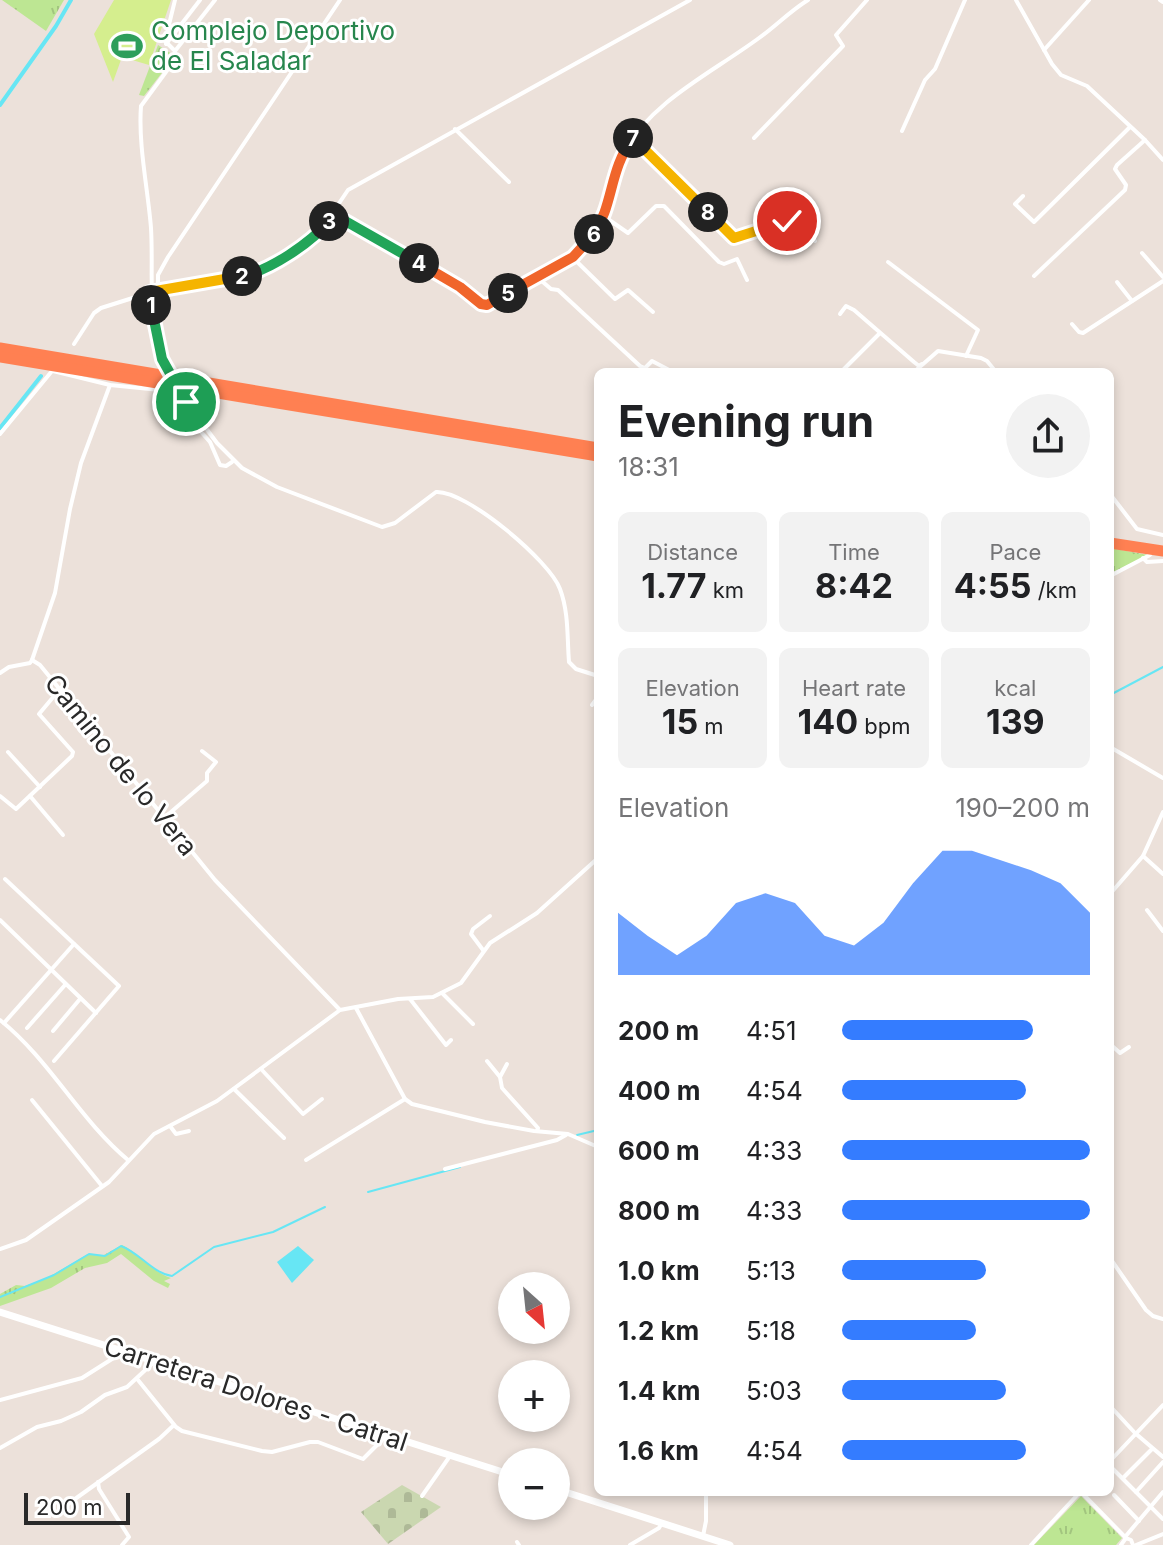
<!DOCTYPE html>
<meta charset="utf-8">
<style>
body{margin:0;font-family:Inter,sans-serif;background:#f2f2f2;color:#202124;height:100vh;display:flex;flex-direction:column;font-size:30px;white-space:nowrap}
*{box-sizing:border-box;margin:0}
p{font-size:26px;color:#757577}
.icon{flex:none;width:44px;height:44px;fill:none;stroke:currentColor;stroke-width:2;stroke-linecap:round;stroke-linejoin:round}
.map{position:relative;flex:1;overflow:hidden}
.side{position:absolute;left:594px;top:368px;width:520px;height:1128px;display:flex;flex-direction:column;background:#fff;border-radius:12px;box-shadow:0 4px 12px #0003}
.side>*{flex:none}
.needle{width:52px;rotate:153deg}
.buttons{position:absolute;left:498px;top:1272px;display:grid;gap:16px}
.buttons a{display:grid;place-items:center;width:72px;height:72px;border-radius:50%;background:#fff;box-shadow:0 4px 12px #0003;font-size:40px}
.scale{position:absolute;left:24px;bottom:20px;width:106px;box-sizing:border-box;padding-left:8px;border:4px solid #292929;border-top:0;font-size:22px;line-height:28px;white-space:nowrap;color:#292929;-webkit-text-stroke:6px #fff;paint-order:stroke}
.pin{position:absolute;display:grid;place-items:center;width:68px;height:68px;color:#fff;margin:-34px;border:4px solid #fff;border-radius:50%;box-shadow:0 2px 8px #0007}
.km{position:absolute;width:40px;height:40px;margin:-20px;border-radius:50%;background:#222;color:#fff;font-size:22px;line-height:40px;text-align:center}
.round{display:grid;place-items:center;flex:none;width:84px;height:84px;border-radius:42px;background:#f2f2f2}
.overview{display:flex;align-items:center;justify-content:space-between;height:136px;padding:0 24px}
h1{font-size:44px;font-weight:700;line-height:60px}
.figures{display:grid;grid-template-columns:repeat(3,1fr);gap:12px;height:136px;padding:8px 24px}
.figures div{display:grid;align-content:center;border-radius:12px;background:#f2f2f2;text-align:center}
.figures b{font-size:34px;font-weight:700}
.figures small{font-size:22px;font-weight:400}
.figures p{font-size:22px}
.chart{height:224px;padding:16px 24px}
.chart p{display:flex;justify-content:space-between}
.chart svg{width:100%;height:144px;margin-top:8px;fill:#347cff;opacity:.7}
ul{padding:0 24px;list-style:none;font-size:26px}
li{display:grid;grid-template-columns:128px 96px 1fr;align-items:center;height:60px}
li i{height:20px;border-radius:10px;background:#347cff}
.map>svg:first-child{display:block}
</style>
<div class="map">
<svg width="1163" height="1545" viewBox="0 0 1163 1545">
<defs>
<pattern id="grass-tufts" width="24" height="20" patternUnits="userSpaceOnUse" patternTransform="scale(2)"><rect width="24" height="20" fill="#bde693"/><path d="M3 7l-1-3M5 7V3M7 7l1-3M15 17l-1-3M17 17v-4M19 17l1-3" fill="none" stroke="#a2c57f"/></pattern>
<pattern id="cemetery-stones" width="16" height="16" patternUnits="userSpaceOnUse" patternTransform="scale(2)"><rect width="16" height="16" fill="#cad7b0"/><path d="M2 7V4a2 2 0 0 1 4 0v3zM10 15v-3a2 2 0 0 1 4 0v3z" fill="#aeb997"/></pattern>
</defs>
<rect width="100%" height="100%" fill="#ece1da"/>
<g fill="url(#grass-tufts)">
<polygon points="2,0 64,0 46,31"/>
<polygon points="158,45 175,56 144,96 139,95"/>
<polygon points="1110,548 1148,555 1111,573"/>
<path d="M122,1245c19,9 30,27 49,33l-7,3 6,3 -2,4 -14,-7 -33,-27 -14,9 -22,5 -34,20 -51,18v-12l16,-9 9,1 22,-8 41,-24 14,2z"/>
<polygon points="1081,1496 1122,1538 1116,1545 1034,1545"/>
</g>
<polygon fill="url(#cemetery-stones)" points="402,1485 441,1507 388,1544 361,1512"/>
<polygon fill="#d5ee8e" points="114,0 171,0 149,65 122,57 113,82 94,34"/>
<polygon fill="#67e6f4" points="298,1246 314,1260 292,1283 277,1262"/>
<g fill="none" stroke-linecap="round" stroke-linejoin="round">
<g stroke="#67e6f4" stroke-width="2">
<polyline points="1110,695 1163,667"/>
<polyline points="577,1135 598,1130"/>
<polyline points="368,1192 460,1167"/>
<path d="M0,1297l54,-22 35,-21 16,2 16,-10c19,7 31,27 51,30l42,-29 59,-15 52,-25"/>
</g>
<g stroke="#67e6f4" stroke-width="4">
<polyline points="0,105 56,26 71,0"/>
<polyline points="0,428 41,376"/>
</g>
<g stroke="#fff" stroke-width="4">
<polyline points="175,0 165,41 175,51"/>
<polyline points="340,0 168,257 158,275 158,290 258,273 319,233 348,190 690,0"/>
<polyline points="1016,0 1052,64 1061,75 1087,86 1145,140 1163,160"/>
<polyline points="1160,0 1163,2"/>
<polyline points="166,44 200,0"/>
<polyline points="1044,50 1089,0"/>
<polyline points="455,129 509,182"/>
<polyline points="902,131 925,80 935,69 965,0"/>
<polyline points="634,138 734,238 793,220 804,227 815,241"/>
<polyline points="754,138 843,46 836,35 867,0"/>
<polyline points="1023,196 1015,204 1034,222 1130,127"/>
<path d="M333,214l127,73 21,17 6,1 86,-48c12,-11 26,-24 31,-39 7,-22 6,-46 19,-66 32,-53 87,-78 136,-114 17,-12 31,-27 49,-38"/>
<polyline points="605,217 628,233 656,206 664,206 719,262 724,264 737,259 747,280"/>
<polyline points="1142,253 1163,277"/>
<polyline points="572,257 615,299 628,290 653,312"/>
<polyline points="888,262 978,330 966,356"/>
<polyline points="1034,276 1125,190 1126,185 1115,169 1117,165 1145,140"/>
<polyline points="537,277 551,289 558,290 640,366 645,368 652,361 673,372"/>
<polyline points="1117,282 1132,301"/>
<polyline points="840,314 846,306 854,310 914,362 919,366 922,364"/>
<polyline points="1072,324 1079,332 1083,333 1163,281"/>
<polyline points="74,344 94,313 101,308 158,290"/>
<polyline points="53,371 110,385 160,390 167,394 210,442 220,465 226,466 232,462"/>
<polyline points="841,372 879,334"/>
<polyline points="914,372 938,351 981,358 987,361 996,372"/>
<path d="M168,373c-23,-48 -14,-94 -17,-145 -3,-38 -13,-84 -10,-122l33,-45 1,-10 40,-51"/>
<path d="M176,388l41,55 25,25 35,19 105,40 13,-4 41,-31c30,-2 114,69 124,97 9,24 7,49 9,73l7,7 22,7"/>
<polyline points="0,434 52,371"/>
<polyline points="1110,494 1137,529 1163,535"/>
<polyline points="1143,558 1147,562 1163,561"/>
<polyline points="1110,576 1150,555"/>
<polyline points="32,660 40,665 215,880 339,1009"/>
<polyline points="32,660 55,593 70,509 81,463 110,385"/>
<polyline points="0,673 9,667 30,663 32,660"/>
<polyline points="592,705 598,697"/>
<polyline points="1110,747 1163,778"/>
<polyline points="8,752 40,787"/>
<polyline points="0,796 16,809 72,756 73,752 39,714 60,689"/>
<polyline points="30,796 63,835"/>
<polyline points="164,818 207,781 207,773 216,762 202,751"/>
<polyline points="1143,856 1163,874"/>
<polyline points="5,879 119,986 54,1061"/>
<polyline points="1110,894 1143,856 1163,812"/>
<polyline points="1147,910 1163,931"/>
<polyline points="0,920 96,1013"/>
<polyline points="483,950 471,934 473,929 490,916"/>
<polyline points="442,993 473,1024"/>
<polyline points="410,999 446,1045 451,1040"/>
<polyline points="356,1008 405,1099 412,1104 485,1122 534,1131 568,1134 598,1147"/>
<path d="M0,1020c50,40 79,99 128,140"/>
<polyline points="4,1023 74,944"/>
<polyline points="27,1028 65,985"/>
<polyline points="53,1031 80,999"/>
<polyline points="1110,1044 1120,1053 1129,1047"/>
<polyline points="487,1061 500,1077 502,1088 538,1128 537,1131"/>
<polyline points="261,1069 303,1114 322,1099"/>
<polyline points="500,1077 507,1064"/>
<polyline points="234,1089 284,1138"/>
<polyline points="32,1100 102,1186"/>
<polyline points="170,1126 176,1134 189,1131"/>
<polyline points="306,1160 405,1099"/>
<polyline points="445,1169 557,1140 566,1135"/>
<polyline points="0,1249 26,1240 109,1182 154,1134 217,1101 340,1010 398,999 433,997 461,983 490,943 537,913 598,858"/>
<polyline points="1110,1258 1146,1310 1153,1316 1163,1319"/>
<polyline points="138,1380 176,1427 182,1431 262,1451 272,1452 310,1442 318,1442 363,1459 386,1436"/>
<polyline points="0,1400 82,1378 123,1352"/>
<polyline points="1110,1406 1135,1433 1163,1457"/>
<polyline points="0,1448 37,1427 61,1421 81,1412 105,1395 127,1387 155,1361"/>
<polyline points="1110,1461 1163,1405"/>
<polyline points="1110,1466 1163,1519"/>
<polyline points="1123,1478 1152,1449"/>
<polyline points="98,1482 99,1489 129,1537 122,1545"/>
<polyline points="1081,1492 1126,1538"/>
<polyline points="1136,1492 1163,1462"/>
<polyline points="1114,1495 1139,1521"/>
<polyline points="422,1496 450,1456"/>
<polyline points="63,1511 61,1509 159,1439 174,1425"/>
<polyline points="703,1536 706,1521 706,1492"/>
<polyline points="1125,1537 1163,1492"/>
<polyline points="517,1542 519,1545"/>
<polyline points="630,1545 659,1528 662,1523"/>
<polyline points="1031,1545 1080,1492"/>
<polyline points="1121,1545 1126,1538 1131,1540 1133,1545"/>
<polyline points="1136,1545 1163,1534"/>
</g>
<g stroke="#fff" stroke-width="7">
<polyline points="0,1312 512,1475"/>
<polyline points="556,1489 730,1545"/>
</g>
<g stroke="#ff8052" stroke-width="11">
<polyline points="0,348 598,448"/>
<polyline points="0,357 598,456"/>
<polyline points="1110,543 1163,551"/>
</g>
</g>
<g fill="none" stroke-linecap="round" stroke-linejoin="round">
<defs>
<polyline id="split-1" points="151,305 162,359 186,402"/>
<polyline id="split-2" points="151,305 150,292 242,276"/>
<path id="split-3" d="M242,276c27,-5 69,-33 87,-55"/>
<polyline id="split-4" points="329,221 333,214 419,263"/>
<polyline id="split-5" points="419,263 460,287 481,304 487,305 508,293"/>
<polyline id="split-6" points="508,293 573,257 594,234"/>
<path id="split-7" d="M594,234c20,-31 15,-64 39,-96"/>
<polyline id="split-8" points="633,138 708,212"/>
<polyline id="split-9" points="708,212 734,238 787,221"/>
</defs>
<use href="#split-1" stroke="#fff" stroke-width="16"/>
<use href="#split-2" stroke="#fff" stroke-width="16"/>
<use href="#split-3" stroke="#fff" stroke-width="16"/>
<use href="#split-4" stroke="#fff" stroke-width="16"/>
<use href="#split-5" stroke="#fff" stroke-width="16"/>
<use href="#split-6" stroke="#fff" stroke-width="16"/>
<use href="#split-7" stroke="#fff" stroke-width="16"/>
<use href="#split-8" stroke="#fff" stroke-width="16"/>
<use href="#split-9" stroke="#fff" stroke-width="16"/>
<use href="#split-1" stroke="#22a559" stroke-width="10"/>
<use href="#split-2" stroke="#f5b400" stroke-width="10"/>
<use href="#split-3" stroke="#22a559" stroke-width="10"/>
<use href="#split-4" stroke="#22a559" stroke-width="10"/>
<use href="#split-5" stroke="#f0652b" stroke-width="10"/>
<use href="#split-6" stroke="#f0652b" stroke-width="10"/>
<use href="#split-7" stroke="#f0652b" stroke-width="10"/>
<use href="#split-8" stroke="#f5b400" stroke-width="10"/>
<use href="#split-9" stroke="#f5b400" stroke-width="10"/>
</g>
<defs>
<symbol id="stadium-bare" viewBox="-9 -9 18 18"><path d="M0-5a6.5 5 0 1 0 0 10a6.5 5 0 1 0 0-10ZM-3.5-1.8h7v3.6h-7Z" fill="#2e9e5b" stroke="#fff" stroke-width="2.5" paint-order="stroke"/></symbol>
</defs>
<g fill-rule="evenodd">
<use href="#stadium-bare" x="105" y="24" width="44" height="44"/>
</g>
<g text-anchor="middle" stroke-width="6" stroke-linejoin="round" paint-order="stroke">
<g font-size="26" fill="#27864d" stroke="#fff" text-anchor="start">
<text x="151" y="40">Complejo Deportivo<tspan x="151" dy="30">de El Saladar</tspan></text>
</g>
<g font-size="26" fill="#292929" stroke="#fff">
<text transform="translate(121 765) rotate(51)" y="9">Camino de lo Vera</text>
<text transform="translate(256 1394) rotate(18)" y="9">Carretera Dolores - Catral</text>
</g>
</g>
</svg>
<div class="buttons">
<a><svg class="needle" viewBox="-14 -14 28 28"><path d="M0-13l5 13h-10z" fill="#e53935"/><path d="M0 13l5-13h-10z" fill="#757577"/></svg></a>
<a>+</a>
<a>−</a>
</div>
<div class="scale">200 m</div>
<div class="pin" style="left:186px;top:402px;background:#1e9e55"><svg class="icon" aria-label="arrive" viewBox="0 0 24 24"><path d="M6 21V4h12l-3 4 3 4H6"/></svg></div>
<div class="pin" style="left:787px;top:221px;background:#d93025"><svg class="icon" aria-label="check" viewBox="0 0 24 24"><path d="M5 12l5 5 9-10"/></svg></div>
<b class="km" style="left:151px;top:305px">1</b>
<b class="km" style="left:242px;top:276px">2</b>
<b class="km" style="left:329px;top:221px">3</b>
<b class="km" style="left:419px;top:263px">4</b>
<b class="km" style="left:508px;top:293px">5</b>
<b class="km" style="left:594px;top:234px">6</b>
<b class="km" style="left:633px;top:138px">7</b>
<b class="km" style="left:708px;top:212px">8</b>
<section class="side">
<div class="overview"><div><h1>Evening run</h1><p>18:31</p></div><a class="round"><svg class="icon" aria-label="share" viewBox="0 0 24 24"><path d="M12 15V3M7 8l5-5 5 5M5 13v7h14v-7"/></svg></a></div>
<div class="figures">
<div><p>Distance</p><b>1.77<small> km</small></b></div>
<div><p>Time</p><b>8:42</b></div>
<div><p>Pace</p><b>4:55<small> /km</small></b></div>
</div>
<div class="figures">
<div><p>Elevation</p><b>15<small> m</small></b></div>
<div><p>Heart rate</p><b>140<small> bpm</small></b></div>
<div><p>kcal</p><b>139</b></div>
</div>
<div class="chart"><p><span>Elevation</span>190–200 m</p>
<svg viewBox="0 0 160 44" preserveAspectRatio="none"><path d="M0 44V25L10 32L20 38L30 32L40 22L50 19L60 22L70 32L80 35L90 28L100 16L110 6L120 6L130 9L140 12L150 16L160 25V44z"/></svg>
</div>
<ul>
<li><b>200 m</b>4:51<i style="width:77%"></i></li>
<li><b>400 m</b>4:54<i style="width:74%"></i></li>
<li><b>600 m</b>4:33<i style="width:100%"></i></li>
<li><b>800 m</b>4:33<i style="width:100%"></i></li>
<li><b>1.0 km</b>5:13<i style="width:58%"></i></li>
<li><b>1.2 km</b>5:18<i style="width:54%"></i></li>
<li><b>1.4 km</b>5:03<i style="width:66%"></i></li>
<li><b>1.6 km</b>4:54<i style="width:74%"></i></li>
</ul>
</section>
</div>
